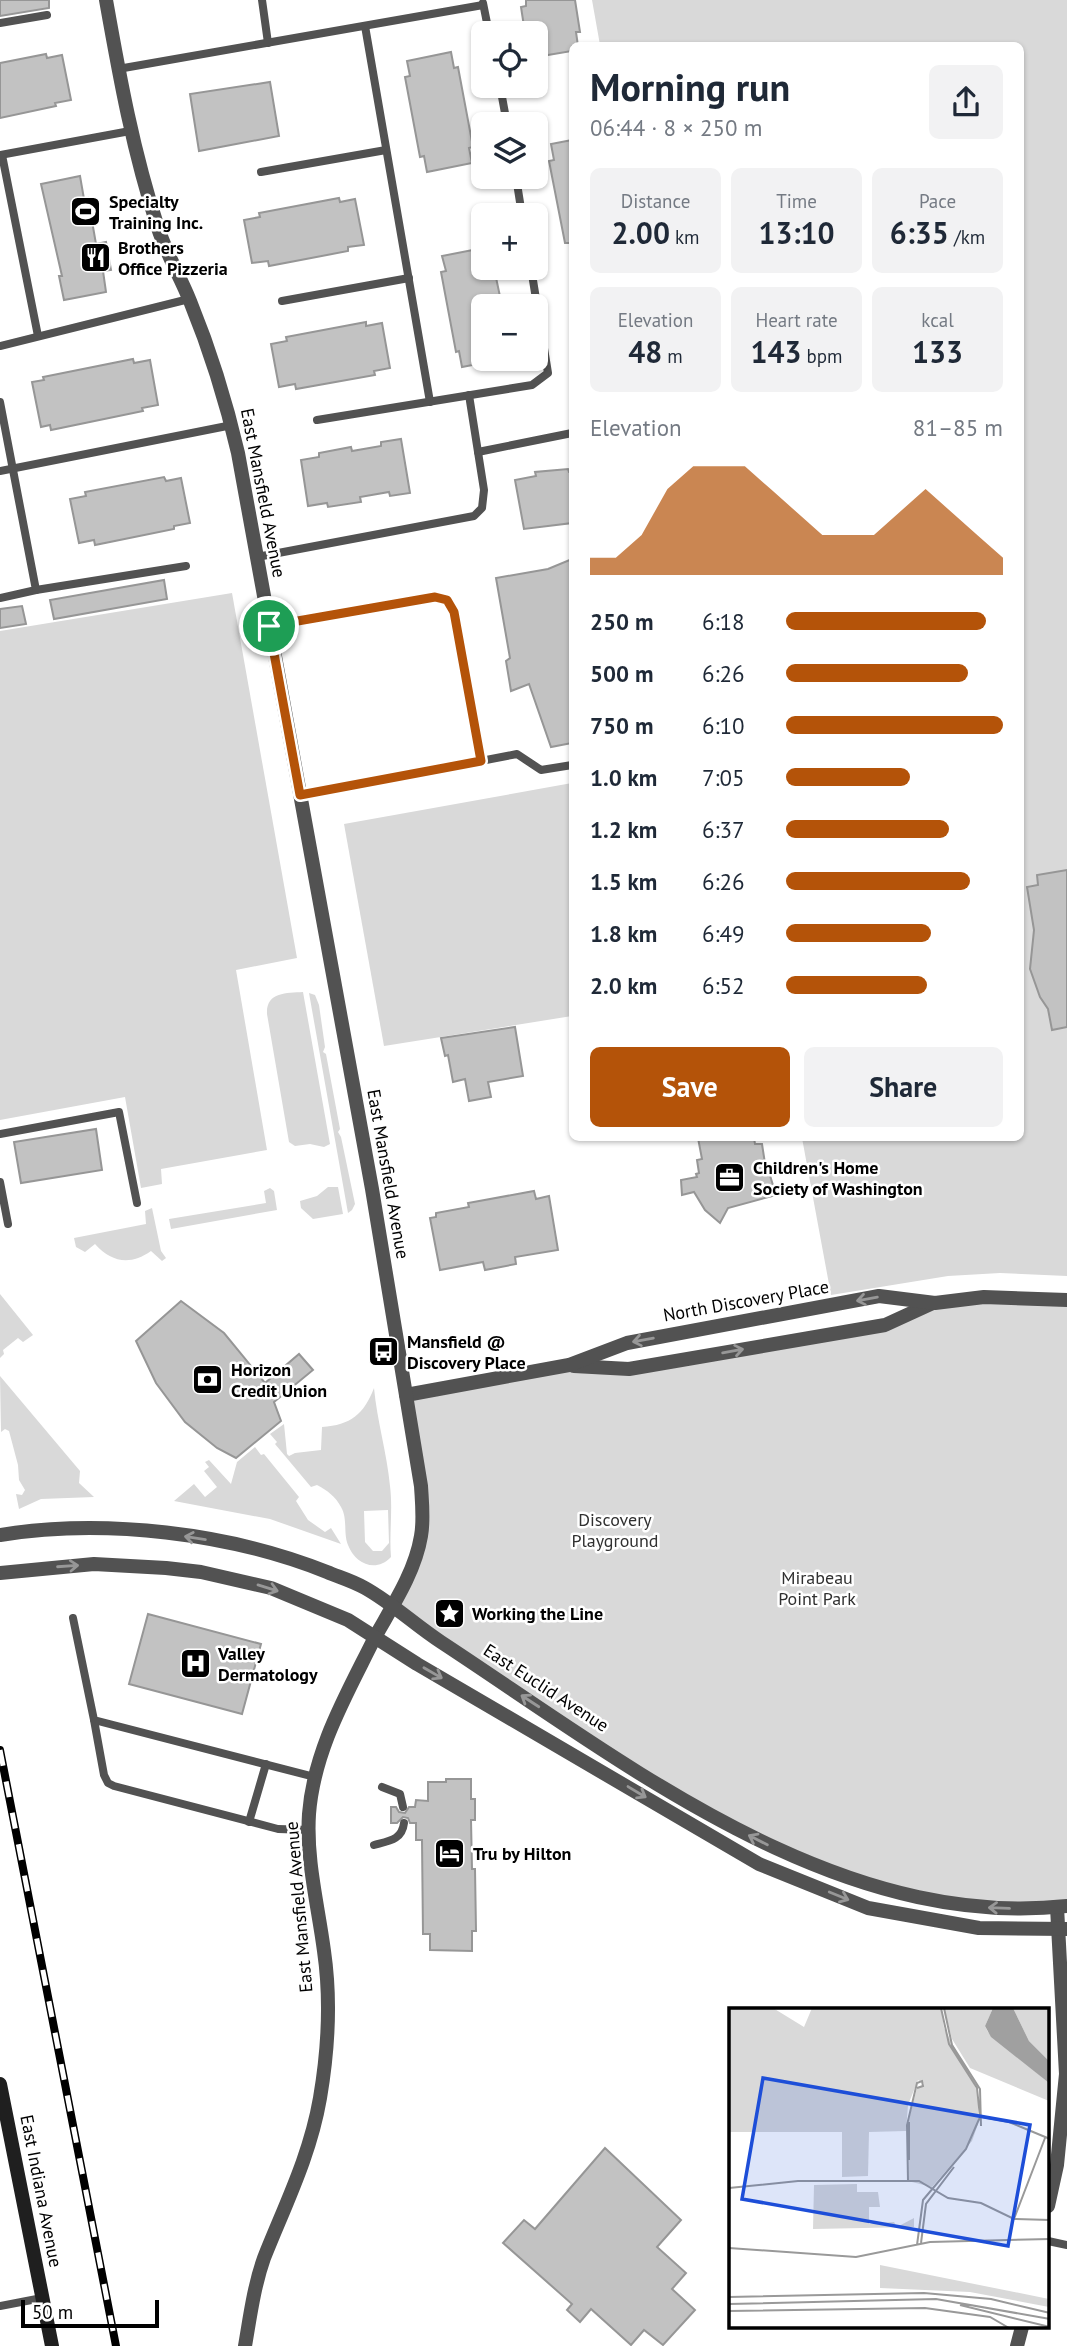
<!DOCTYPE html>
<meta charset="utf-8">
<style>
body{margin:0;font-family:"PT Sans",sans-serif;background:#f2f2f3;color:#1f2937;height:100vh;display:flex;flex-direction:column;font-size:26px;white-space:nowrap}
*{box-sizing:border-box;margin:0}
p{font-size:23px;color:#747a83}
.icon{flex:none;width:38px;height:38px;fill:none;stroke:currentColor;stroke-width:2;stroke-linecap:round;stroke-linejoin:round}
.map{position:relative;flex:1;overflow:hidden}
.side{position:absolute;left:569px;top:42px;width:455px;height:1099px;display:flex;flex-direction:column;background:#fff;border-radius:10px;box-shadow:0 2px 5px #0004}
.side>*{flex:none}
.buttons{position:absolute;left:471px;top:21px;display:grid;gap:14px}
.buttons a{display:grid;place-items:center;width:77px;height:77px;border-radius:10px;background:#fff;box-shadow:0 2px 5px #0004;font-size:35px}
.scale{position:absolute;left:21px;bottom:18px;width:138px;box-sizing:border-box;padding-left:7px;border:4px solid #000;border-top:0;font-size:19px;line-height:24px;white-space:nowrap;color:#000;-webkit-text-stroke:5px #fff;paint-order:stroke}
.pin{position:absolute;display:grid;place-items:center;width:60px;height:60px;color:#fff;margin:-30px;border:4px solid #fff;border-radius:50%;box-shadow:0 2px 7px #0007}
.round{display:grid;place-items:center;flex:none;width:74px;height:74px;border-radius:10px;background:#f2f2f3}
.headline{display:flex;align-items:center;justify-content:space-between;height:119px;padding:0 21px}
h1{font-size:38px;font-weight:800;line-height:52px}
.figures{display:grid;grid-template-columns:repeat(3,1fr);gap:10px;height:119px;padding:7px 21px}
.figures div{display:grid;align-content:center;border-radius:10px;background:#f2f2f3;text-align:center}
.figures b{font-size:30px;font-weight:800}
.figures small{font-size:19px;font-weight:400}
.figures p{font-size:19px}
.chart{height:196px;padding:14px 21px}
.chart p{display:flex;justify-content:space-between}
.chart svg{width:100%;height:126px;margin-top:7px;fill:#b45309;opacity:.7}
.cta{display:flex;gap:14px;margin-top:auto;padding:14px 21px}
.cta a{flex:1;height:80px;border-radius:10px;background:#b45309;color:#fff;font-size:28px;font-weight:800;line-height:80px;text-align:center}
.cta a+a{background:#f2f2f3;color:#1f2937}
ul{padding:0 21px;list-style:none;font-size:23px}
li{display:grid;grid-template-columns:112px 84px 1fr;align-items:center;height:52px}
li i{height:18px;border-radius:9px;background:#b45309}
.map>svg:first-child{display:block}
</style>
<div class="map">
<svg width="1067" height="2346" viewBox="0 0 1067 2346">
<rect width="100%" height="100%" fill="#fff"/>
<g fill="#d9d9d9" fill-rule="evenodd">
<polygon points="592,0 1067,0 1067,1276 1000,1273 948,1276 831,1295 802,1138 1020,1138 1020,46 600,45"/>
<polygon points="232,593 297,958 236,970 267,1150 161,1169 162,1184 141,1188 125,1097 0,1120 0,631"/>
<polygon points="572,783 572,1016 384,1046 344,824"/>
<path d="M303,992l27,152 -6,3 -14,-3 -15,2 -6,-4 -22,-128c-1,-22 19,-21 36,-22z"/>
<polygon points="309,993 315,995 319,1005 325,1047 323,1052 326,1054 340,1129 338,1132 341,1137 355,1204 352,1210 348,1213"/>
<polygon points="328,1187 338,1187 343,1214 313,1219 301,1208 300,1201 317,1196"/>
<polygon points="270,1188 274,1191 277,1210 171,1229 169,1219 266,1203 264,1191"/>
<path d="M152,1208l9,43 5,7 -4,3 -11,-10c-21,15 -40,11 -56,-7l-10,8 -9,-5 -2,-9 72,-14 -1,-13z"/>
<polygon points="0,1294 33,1335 23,1342 18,1338 3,1350 4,1354 0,1358"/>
<polygon points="1067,1300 1067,1906 996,1908 840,1877 651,1781 392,1606 421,1535 406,1395 569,1365 629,1369 885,1325 935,1303"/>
<polygon points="0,1376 80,1471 79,1483 94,1497 41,1499 19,1509 16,1494 22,1495 25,1490 19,1480 18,1465 9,1431 5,1429 1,1432"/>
<path d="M374,1388c3,33 13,65 16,98 3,24 -1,47 1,71 -15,16 -36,7 -43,-12 -5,-12 0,-26 -7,-38 -5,-10 -14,-17 -24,-22l-6,2 -36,-43 2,-2 -7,-8 14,-10 3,30 2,2 6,-3 26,-3 1,-23c29,-2 42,-13 52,-39zM388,1510l1,33 -7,8h-9l-8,-9 -1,-31z"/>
<polygon points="255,1447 261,1455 264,1454 299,1497 296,1501 308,1520 325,1532 331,1528 341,1544 270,1519 174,1501 194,1484 205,1497 217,1487 204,1471 209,1467 205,1462 209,1460 231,1484 237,1462"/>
</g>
<g fill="#c2c2c2" stroke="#969696" stroke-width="2">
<polygon points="0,0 49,0 49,8 0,16"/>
<polygon points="526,0 575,0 580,32 576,32 578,46 572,46 572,51 536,57 536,33 525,33 521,7 526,6"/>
<polygon points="451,52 454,68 458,67 473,147 469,148 472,163 427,172 424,156 420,157 405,77 410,76 407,61"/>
<polygon points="46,54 47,58 62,55 71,100 55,103 56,106 0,118 0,63"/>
<polygon points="270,82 279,136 199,151 190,94"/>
<polygon points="572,140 572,243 565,243 549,161 554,160 551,144"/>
<polygon points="80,176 84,199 88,198 96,244 106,242 111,270 103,271 106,292 64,300 59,276 62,276 41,184"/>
<polygon points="339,198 340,202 355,199 364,245 348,247 348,251 269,266 268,261 252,263 244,220 260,217 259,213"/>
<polygon points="483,248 483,268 494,268 502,306 483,306 483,363 462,367 459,351 456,352 441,272 446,271 442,256"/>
<polygon points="366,322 366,326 382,323 390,368 374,371 375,375 296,389 295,384 279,387 271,344 287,341 286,337"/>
<polygon points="133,359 134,363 150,360 158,405 142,408 143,411 51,430 50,425 41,427 32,382 44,380 43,377"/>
<polygon points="401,439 410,493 390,496 389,492 360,497 361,502 328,507 327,503 308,506 301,460 319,457 319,453 351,447 352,451 381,446 381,442"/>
<polygon points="568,469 569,472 572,472 572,523 524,529 515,480 536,476 535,472"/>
<polygon points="164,477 166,481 181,478 190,523 174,526 174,529 95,545 94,540 79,543 70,499 86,496 85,492"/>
<polygon points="572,559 572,743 551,747 529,684 511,691 506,661 510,658 496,578 548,569"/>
<polygon points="164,580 167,599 54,619 50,600"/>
<polygon points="22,606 26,624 0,628 0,609"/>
<polygon points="1067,870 1067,1027 1052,1030 1048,1009 1040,997 1030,969 1034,930 1027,887 1038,885 1037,875"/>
<polygon points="515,1027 523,1076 488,1082 491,1097 469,1101 465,1079 453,1082 448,1055 445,1056 441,1038"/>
<polygon points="96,1129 102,1170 21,1183 14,1142"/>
<polygon points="698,1138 754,1138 755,1144 762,1144 766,1170 768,1169 776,1195 728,1208 720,1223 705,1210 694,1192 682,1195 681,1180 697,1177 696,1174 699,1173 697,1160 702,1159"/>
<polygon points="534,1191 536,1199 549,1196 558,1250 515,1257 516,1264 485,1270 483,1262 440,1270 430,1218 436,1217 436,1213 469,1207 468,1203"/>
<polygon points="181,1301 224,1333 265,1383 299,1354 313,1370 274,1402 281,1421 236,1458 217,1448 185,1422 156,1383 136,1341"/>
<polygon points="148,1614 261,1644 242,1714 129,1684"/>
<polygon points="446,1779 471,1779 471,1799 475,1799 475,1820 471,1820 472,1869 475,1869 476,1931 472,1931 472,1951 430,1950 430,1934 423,1934 422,1840 416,1840 416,1823 410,1823 408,1818 403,1817 397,1823 391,1823 391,1807 396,1807 399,1812 405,1813 409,1807 415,1807 416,1800 428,1801 428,1782 446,1782"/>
<polygon points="605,2148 681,2220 657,2247 686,2273 672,2289 695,2310 663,2345 644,2330 631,2345 591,2309 580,2322 567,2310 572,2304 503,2243 524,2220 535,2229"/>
</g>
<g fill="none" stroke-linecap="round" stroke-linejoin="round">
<g stroke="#525252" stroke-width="8">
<polyline points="262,0 268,43"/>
<polyline points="483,3 489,33"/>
<polyline points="0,23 47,15"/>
<polyline points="365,26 430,402"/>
<polyline points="118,69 483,5"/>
<polyline points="500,86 507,124"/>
<polyline points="0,155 130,131"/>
<polyline points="2,155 38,336"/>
<polyline points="261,172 386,150"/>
<polyline points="516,177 522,215"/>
<polyline points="282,301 409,278"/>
<polyline points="0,346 189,299"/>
<polyline points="0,402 36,590 0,598"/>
<polyline points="317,420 532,385 548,373 531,268"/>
<polyline points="478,452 572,433"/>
<polyline points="0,471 232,425"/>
<polyline points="257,557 474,516 482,508 484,490 469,395"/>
<polyline points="36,590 186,566"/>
<polyline points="269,626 435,597 447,600 454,612 481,761 300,795"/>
<polyline points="481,761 517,754 541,770 572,765"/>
<polyline points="0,1134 119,1112 137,1203"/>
<polyline points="0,1182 8,1224"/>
<polyline points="73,1618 94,1720 315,1777"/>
<polyline points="94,1720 104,1775 108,1783 114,1786 278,1829 310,1830"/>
<polyline points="382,1787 400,1794 403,1807"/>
<polyline points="249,1822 266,1764"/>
<path d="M374,1845c15,-4 28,-5 30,-22"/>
<polyline points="1048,2241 1067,2245"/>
<polyline points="0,2306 42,2298"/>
</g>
<g stroke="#525252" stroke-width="14">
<polyline points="574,1366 629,1369 885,1325 933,1303"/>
<polyline points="406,1395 569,1365 627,1343 879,1296 935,1303 984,1297 1067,1300"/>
<polyline points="1048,2206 1057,2165 1066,2074 1057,1907"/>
<path d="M245,2346c5,-29 9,-60 19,-88 21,-53 46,-102 56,-160 8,-47 11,-99 4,-147 -6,-46 -18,-91 -15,-137 5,-65 38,-120 66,-177"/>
<polyline points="1017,2346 1022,2327"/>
</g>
<g stroke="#525252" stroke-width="14">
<path d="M106,0c14,79 27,151 52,228 8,25 22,48 32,73 20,49 36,100 48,152l134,736 49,297c1,17 3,34 0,50 -6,36 -28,69 -46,101"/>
<path d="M0,1535c104,-17 230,-2 327,37 12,5 26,9 38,16 27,15 50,37 76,54 183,120 394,289 626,264"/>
<polyline points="0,1573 94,1564 166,1568 201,1572 271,1588 348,1620 417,1664 759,1864 868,1908 979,1928 1067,1929"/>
</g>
<polyline stroke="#1f1f1f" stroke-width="14" points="0,2084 52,2346"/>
<defs>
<polyline id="rail" points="0,1750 116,2346"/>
</defs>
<use href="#rail" stroke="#000" stroke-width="8"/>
<use href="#rail" stroke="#fff" stroke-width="5" stroke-dasharray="16" stroke-linecap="butt"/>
</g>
<defs><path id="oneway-shaft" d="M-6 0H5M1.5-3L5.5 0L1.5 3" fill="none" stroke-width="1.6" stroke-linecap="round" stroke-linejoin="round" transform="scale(1.75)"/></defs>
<g stroke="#979797">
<use href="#oneway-shaft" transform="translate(867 1299) rotate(170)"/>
<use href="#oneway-shaft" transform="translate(643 1340) rotate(170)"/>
<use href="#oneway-shaft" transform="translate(733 1351) rotate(-10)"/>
<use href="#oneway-shaft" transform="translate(195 1538) rotate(-171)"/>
<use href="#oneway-shaft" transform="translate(68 1566) rotate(-4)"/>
<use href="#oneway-shaft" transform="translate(268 1588) rotate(17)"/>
<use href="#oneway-shaft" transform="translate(433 1673) rotate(30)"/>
<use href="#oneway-shaft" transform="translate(530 1701) rotate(-147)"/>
<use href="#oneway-shaft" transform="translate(637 1792) rotate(31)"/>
<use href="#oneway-shaft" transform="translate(758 1840) rotate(-153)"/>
<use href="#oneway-shaft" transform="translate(839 1896) rotate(22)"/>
<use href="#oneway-shaft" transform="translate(999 1908) rotate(-178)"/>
</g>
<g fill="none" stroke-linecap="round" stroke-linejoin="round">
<defs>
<polygon id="route" points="435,597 447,600 454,612 481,761 300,795 269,626"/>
</defs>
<use href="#route" stroke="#fff" stroke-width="14"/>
<use href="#route" stroke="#b45309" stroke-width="9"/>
</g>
<defs>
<symbol id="stadium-square" viewBox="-11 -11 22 22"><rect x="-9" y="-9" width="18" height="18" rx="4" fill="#000" stroke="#fff"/><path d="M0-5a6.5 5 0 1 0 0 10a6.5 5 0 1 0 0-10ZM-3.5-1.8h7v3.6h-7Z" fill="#fff"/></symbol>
<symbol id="restaurant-square" viewBox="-11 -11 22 22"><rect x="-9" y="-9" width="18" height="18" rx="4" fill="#000" stroke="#fff"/><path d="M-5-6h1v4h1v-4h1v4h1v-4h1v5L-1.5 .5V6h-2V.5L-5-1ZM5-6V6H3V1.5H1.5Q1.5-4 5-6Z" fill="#fff"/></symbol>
<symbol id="office-square" viewBox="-11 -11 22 22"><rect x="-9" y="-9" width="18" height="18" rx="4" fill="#000" stroke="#fff"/><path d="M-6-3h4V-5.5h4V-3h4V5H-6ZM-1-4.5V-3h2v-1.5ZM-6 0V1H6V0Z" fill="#fff"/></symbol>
<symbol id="bus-square" viewBox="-11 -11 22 22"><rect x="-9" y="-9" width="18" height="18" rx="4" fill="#000" stroke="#fff"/><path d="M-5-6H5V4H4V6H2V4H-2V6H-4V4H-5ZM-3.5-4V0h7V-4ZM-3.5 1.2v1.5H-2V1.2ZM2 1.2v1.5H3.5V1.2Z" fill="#fff"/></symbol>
<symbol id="bank-square" viewBox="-11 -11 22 22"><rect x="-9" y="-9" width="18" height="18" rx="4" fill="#000" stroke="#fff"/><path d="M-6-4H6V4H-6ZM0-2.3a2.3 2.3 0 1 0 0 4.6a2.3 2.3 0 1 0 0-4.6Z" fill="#fff"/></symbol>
<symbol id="sight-square" viewBox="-11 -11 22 22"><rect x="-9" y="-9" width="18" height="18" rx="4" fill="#000" stroke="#fff"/><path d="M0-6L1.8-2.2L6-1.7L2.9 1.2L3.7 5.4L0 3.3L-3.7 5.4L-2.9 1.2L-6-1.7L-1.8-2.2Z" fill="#fff"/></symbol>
<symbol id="hospital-square" viewBox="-11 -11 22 22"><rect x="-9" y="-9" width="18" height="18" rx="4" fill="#000" stroke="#fff"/><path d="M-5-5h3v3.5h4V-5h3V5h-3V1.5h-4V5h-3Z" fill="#fff"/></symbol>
<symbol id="hotel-square" viewBox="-11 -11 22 22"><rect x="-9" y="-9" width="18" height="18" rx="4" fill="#000" stroke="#fff"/><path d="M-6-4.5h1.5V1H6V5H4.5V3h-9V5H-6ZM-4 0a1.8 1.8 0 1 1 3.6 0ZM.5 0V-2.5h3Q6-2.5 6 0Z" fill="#fff"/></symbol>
</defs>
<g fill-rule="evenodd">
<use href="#stadium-square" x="68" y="194" width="35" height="35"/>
<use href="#restaurant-square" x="78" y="240" width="35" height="35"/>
<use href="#office-square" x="712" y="1160" width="35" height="35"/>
<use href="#bus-square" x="366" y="1334" width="35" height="35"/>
<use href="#bank-square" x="190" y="1362" width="35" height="35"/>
<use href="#sight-square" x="432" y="1596" width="35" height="35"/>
<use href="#hospital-square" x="178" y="1646" width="35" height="35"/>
<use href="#hotel-square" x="432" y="1836" width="35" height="35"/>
</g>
<g text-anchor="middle" stroke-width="5" stroke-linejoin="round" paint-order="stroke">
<g font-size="18" font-weight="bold" fill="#000" stroke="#fff" text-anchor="start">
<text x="109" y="208">Specialty<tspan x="109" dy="21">Training Inc.</tspan></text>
<text x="118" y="254">Brothers<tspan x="118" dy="21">Office Pizzeria</tspan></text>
<text x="753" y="1174">Children's Home<tspan x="753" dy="21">Society of Washington</tspan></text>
<text x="407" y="1348">Mansfield @<tspan x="407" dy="21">Discovery Place</tspan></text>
<text x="231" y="1376">Horizon<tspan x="231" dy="21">Credit Union</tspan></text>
<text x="472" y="1620">Working the Line</text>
<text x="218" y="1660">Valley<tspan x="218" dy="21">Dermatology</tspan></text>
<text x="473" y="1860">Tru by Hilton</text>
</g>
<g font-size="18" fill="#000" stroke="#fff">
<text transform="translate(263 493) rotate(79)" y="6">East Mansfield Avenue</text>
<text transform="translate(388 1174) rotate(80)" y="6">East Mansfield Avenue</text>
<text transform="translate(746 1301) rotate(-10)" y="6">North Discovery Place</text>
<text transform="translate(546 1688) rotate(33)" y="6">East Euclid Avenue</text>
<text transform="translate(299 1907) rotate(-95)" y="6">East Mansfield Avenue</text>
<text transform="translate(41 2191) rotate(79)" y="6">East Indiana Avenue</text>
</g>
<g font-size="18" fill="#303030" stroke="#fff">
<text x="615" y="1526">Discovery<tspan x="615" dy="21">Playground</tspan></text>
<text x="817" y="1584">Mirabeau<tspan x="817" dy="21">Point Park</tspan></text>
</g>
</g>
<g transform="translate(729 2008)">
<rect width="320" height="320" fill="#fff"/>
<path d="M0,0h44l31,19 8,-19h129l3,20 34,64v32l-6,17 -40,46 -24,-6 1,-62 8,-31 7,-4 -6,-4 -10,25 -2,26 -37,1 -1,44 -26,1v-45h-113zM215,0h49l-8,18 3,6 61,51v18l-79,-33 -18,-29zM284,0h36v53l-20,-20zM128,176v8h21l2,15h-11v17l25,-2 3,5 17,-9v9l-101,2 1,-44zM151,257l169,34v8l-79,-15 -90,-4z" fill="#d9d9d9"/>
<path d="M264,0h20l16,33 20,20v22l-58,-46 -6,-11z" fill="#a0a0a0"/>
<path fill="none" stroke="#999" stroke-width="2" d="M215,0l8,37 28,44 1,37M253,109l27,5 41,17M180,152v-38M179,173l-1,-56 10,-42 5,-2 1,5 -6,2M0,180l69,-7h121l29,17 33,5 33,16 36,1M285,211l31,-81M192,235l5,-39 28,-37M188,237l6,-45 43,-51 14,-32 -3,-29 -28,-44 -8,-36M0,240l127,9 74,-15 120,-3M0,289l195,-4 67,6 59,14M0,296l207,-5 114,20M231,297l90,22M0,303l196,-3 65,9 19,11"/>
<path fill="#1d4ed8" fill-opacity="0.15" stroke="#1d4ed8" stroke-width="3.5" d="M34,70l267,47 -22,121 -266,-47z"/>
<rect width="320" height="320" fill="none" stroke="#000" stroke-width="3.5"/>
</g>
</svg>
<div class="buttons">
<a><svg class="icon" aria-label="locate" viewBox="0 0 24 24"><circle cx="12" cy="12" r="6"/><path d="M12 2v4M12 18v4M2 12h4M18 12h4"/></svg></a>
<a><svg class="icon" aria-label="layers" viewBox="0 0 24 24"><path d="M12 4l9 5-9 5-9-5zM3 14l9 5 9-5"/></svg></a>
<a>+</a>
<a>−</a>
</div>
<div class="scale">50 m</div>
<div class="pin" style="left:269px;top:626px;background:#1e9e55"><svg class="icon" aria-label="arrive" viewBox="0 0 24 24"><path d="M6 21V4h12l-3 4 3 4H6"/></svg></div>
<section class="side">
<div class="headline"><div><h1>Morning run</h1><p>06:44 · 8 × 250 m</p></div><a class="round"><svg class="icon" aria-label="share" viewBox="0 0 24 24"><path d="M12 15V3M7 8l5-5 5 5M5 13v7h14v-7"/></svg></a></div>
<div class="figures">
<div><p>Distance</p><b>2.00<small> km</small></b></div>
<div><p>Time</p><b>13:10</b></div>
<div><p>Pace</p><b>6:35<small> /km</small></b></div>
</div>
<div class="figures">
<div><p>Elevation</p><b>48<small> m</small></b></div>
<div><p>Heart rate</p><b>143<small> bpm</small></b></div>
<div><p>kcal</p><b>133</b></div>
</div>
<div class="chart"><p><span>Elevation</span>81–85 m</p>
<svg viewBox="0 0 160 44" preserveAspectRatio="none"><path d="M0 44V38L10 38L20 30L30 14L40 6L50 6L60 6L70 14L80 22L90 30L100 30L110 30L120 22L130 14L140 22L150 30L160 38V44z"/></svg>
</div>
<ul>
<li><b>250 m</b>6:18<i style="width:92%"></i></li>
<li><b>500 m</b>6:26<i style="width:84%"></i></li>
<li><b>750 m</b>6:10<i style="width:100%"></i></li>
<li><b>1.0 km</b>7:05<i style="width:57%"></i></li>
<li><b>1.2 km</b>6:37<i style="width:75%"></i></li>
<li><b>1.5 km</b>6:26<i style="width:85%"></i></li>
<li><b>1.8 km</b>6:49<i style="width:67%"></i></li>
<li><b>2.0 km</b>6:52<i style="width:65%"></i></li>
</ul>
<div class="cta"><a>Save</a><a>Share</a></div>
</section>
</div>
